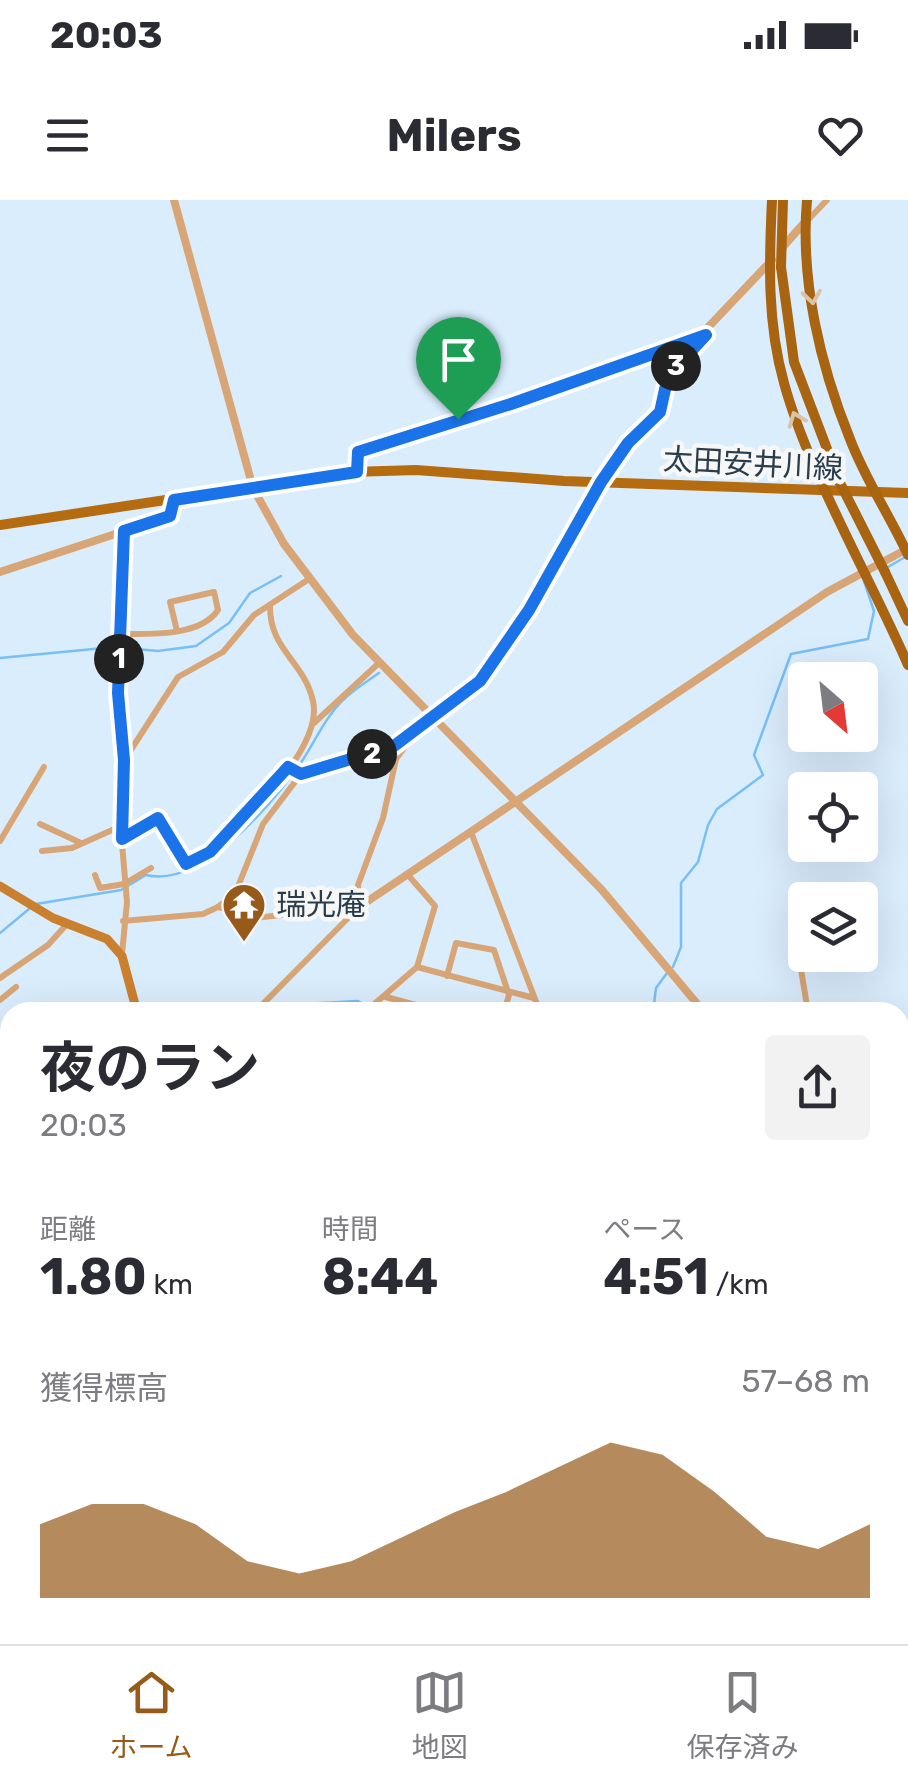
<!DOCTYPE html>
<html lang="ja">
<meta charset="utf-8">
<style>
body{margin:0;font-family:Rubik,"Noto Sans JP",sans-serif;background:#f2f2f3;color:#2b2b33;height:100vh;display:flex;flex-direction:column;font-size:38px;white-space:nowrap}
*{box-sizing:border-box;margin:0}
p{font-size:32px;color:#7c7c81}
.icon{flex:none;width:55px;height:55px;fill:none;stroke:currentColor;stroke-width:2;stroke-linecap:round;stroke-linejoin:round}
.map{position:relative;flex:1;overflow:hidden}
.sheet{position:absolute;left:0px;top:802px;width:910px;height:642px;display:flex;flex-direction:column;background:#fff;border-radius:30px 30px 0 0;box-shadow:0 10px 40px #0002}
.sheet>*{flex:none}
.needle{width:65px;rotate:152deg}
.controls{position:absolute;left:788px;top:462px;display:grid;gap:20px}
.controls a{display:grid;place-items:center;width:90px;height:90px;border-radius:10px;background:#fff;box-shadow:0 10px 40px #0002;font-size:50px}
.pin{position:absolute;display:grid;place-items:center;width:85px;height:85px;color:#fff;margin:-102px -42px;border-radius:50% 50% 50% 0;rotate:-45deg;box-shadow:0 0 10px #0007}
.pin .icon{rotate:45deg}
.km{position:absolute;width:50px;height:50px;margin:-25px;border-radius:50%;background:#222;color:#fff;font-size:28px;line-height:50px;text-align:center}
.round{display:grid;place-items:center;flex:none;width:105px;height:105px;border-radius:10px;background:#f2f2f3}
.headline{display:flex;align-items:center;justify-content:space-between;height:170px;padding:0 40px}
h1{font-size:55px;font-weight:700;line-height:75px}
.figures{display:grid;grid-template-columns:repeat(3,1fr);gap:15px;height:170px;padding:10px 40px}
.figures div{display:grid;align-content:center}
.figures b{font-size:50px;font-weight:700}
.figures small{font-size:28px;font-weight:400}
.figures p{font-size:28px}
.chart{height:280px;padding:20px 40px}
.chart p{display:flex;justify-content:space-between}
.chart svg{width:100%;height:180px;margin-top:10px;fill:#965b1a;opacity:.7}
.status{display:flex;justify-content:space-between;align-items:center;height:70px;padding:0 50px;background:#fff;direction:ltr}
.status svg{height:28px;fill:currentColor}
header{display:flex;justify-content:space-between;align-items:center;height:130px;padding:0 40px;background:#fff;font-size:45px;font-weight:700}
.dock{display:flex;justify-content:space-around;align-items:center;height:140px;border-top:2px solid #e1e1e2;background:#fff;font-size:28px;color:#7c7c81}
.dock a{display:grid;justify-items:center;gap:5px}
.dock .active{color:#965b1a}
.map>svg:first-child{display:block}
</style>
<div class="status"><b>20:03</b><svg viewBox="0 0 49 12"><path d="M0 12V9h3v3zM5 12V6h3v6zM10 12V3h3v9zM15 12V0h3v12zM26 1h20v11H26zM47 4h2v5h-2z"/></svg></div>
<header><svg class="icon" aria-label="menu" viewBox="0 0 24 24"><path d="M4 6h16M4 12h16M4 18h16"/></svg>Milers<svg class="icon" aria-label="heart" viewBox="0 0 24 24"><path d="M12 20l-8-8c-3-5 5-10 8-4 3-6 11-1 8 4z"/></svg></header>
<div class="map">
<svg width="908" height="1444" viewBox="0 0 908 1444">
<rect width="100%" height="100%" fill="#daedfd"/>
<g fill="none" stroke-linecap="round" stroke-linejoin="round">
<g stroke="#78bff6" stroke-width="2.5">
<polyline points="888,367 907,356"/>
<polyline points="0,458 114,447 158,451 196,446 229,423 250,393 281,376"/>
<path d="M36,704l85,-14 25,-15c56,14 129,-74 158,-117 12,-19 22,-41 38,-57 11,-11 24,-19 37,-28"/>
<polyline points="0,733 29,709"/>
<polyline points="673,767 681,747 681,683 698,662 708,625 717,609 763,575 754,555 791,454 868,439 874,411 864,381"/>
<polyline points="299,812 302,804 358,801 376,812"/>
<polyline points="653,812 656,788 667,773"/>
<polyline points="900,835 908,833"/>
<polyline points="0,1403 10,1400"/>
<polyline points="491,1444 516,1435"/>
</g>
<g stroke="#d8a576" stroke-width="6">
<polyline points="807,21 827,0"/>
<path d="M120,434c29,0 80,3 98,-24l-4,-18 -44,10 7,29"/>
<polyline points="314,523 380,462"/>
<polyline points="125,559 178,477 223,452 254,415 309,379"/>
<polyline points="40,624 81,643"/>
<polyline points="471,632 540,812"/>
<path d="M122,639l37,-21 26,47c42,-23 140,-113 128,-164 -9,-40 -44,-51 -43,-96"/>
<polyline points="0,641 44,567"/>
<polyline points="42,651 72,648 121,626"/>
<polyline points="95,675 100,688 124,684 151,668"/>
<polyline points="798,686 796,739 808,812"/>
<polyline points="218,707 253,718 358,707"/>
<polyline points="123,721 203,714 218,707 235,694 263,624 301,574 394,546 480,481 529,410 601,282 628,243 660,212 667,176 706,135"/>
<polyline points="122,754 127,702 121,632 124,560 117,493 124,331"/>
<polyline points="417,767 534,798"/>
<polyline points="447,776 456,743 494,750 509,795 504,812"/>
<polyline points="0,778 48,745 67,724"/>
<polyline points="386,797 442,812"/>
<polyline points="0,800 16,787"/>
<polyline points="372,806 417,767 435,706 408,675"/>
<polyline points="255,812 359,707 358,685 383,618 396,559 413,536"/>
<polyline points="0,884 10,885"/>
<polyline points="0,955 10,952"/>
<polyline points="0,1181 10,1180"/>
<polyline points="900,1290 908,1288"/>
<polyline points="371,1435 373,1444"/>
<polyline points="562,1444 569,1435"/>
</g>
<g stroke="#d8a576" stroke-width="8">
<polyline points="174,0 253,288 284,344 353,435 602,690 704,812"/>
<polyline points="781,49 805,22"/>
<polyline points="357,273 358,252 696,140 772,60"/>
<polyline points="0,372 170,316 174,300"/>
<polyline points="359,707 827,392 907,349"/>
<polyline points="900,923 908,921"/>
<polyline points="0,1177 10,1174"/>
<polyline points="860,1435 862,1444"/>
</g>
<g stroke="#cb802f" stroke-width="9">
<polyline points="0,686 53,718 107,739 122,756 137,812"/>
<polyline points="900,1276 908,1274"/>
<polyline points="325,1435 326,1444"/>
<polyline points="379,1444 388,1435"/>
</g>
<polyline stroke="#b56b0f" stroke-width="10" points="0,325 351,272 416,270 564,281 908,293"/>
<g stroke="#a86410" stroke-width="10">
<path d="M772,0c-3,62 -5,123 12,183 25,91 86,194 124,282"/>
<path d="M807,0c-7,80 13,165 43,239 15,40 40,77 58,116"/>
<polyline points="781,67 794,162 840,283"/>
<polyline points="885,372 908,421"/>
</g>
<g stroke="#a86410" stroke-width="10">
<polyline points="781,67 783,0"/>
<polyline points="840,283 885,372"/>
</g>
</g>
<defs><path id="oneway-chevron" d="M-2-3.5L2.5 0L-2 3.5" fill="none" stroke-width="1.6" stroke-linecap="round" stroke-linejoin="round" transform="scale(2.5)"/></defs>
<g stroke="#dbc4a6">
<use href="#oneway-chevron" transform="translate(812 97) rotate(82)"/>
<use href="#oneway-chevron" transform="translate(796 219) rotate(-111)"/>
</g>
<g fill="none" stroke-linecap="round" stroke-linejoin="round">
<defs>
<polygon id="route" points="706,135 668,176 660,212 628,243 601,282 529,410 480,481 394,546 301,574 288,567 210,652 186,664 158,618 122,639 124,560 118,493 124,331 170,316 174,300 357,272 358,252 511,204"/>
</defs>
<use href="#route" stroke="#fff" stroke-width="20"/>
<use href="#route" stroke="#1a73e8" stroke-width="12"/>
</g>
<defs>
<symbol id="temple-pin" viewBox="-11 -11 22 30"><path d="M0 17L-7.5 6A9.5 9.5 0 1 1 7.5 6Z" fill="#965b1a" stroke="#f7f7f7"/><path d="M0-6L5-2H3V0L6.5 2.5H4V6H1.5V3h-3V6H-4V2.5H-6.5L-3 0V-2H-5Z" fill="#fff"/></symbol>
</defs>
<g fill-rule="evenodd">
<use href="#temple-pin" x="219" y="680" width="50" height="68"/>
</g>
<g text-anchor="middle" stroke-width="9" stroke-linejoin="round" paint-order="stroke">
<g font-size="30" fill="#293c4b" stroke="#f7f7f7">
<text transform="translate(753 264) rotate(3)" y="10">太田安井川線</text>
</g>
<g font-size="30" fill="#293c4b" stroke="#f7f7f7" text-anchor="start">
<text x="276" y="715">瑞光庵</text>
</g>
</g>
</svg>
<div class="controls">
<a><svg class="needle" viewBox="-14 -14 28 28"><path d="M0-13l5 13h-10z" fill="#e53935"/><path d="M0 13l5-13h-10z" fill="#7c7c81"/></svg></a>
<a><svg class="icon" aria-label="locate" viewBox="0 0 24 24"><circle cx="12" cy="12" r="6"/><path d="M12 2v4M12 18v4M2 12h4M18 12h4"/></svg></a>
<a><svg class="icon" aria-label="layers" viewBox="0 0 24 24"><path d="M12 4l9 5-9 5-9-5zM3 14l9 5 9-5"/></svg></a>
</div>
<div class="pin" style="left:458px;top:219px;background:#1e9e55"><svg class="icon" aria-label="arrive" viewBox="0 0 24 24"><path d="M6 21V4h12l-3 4 3 4H6"/></svg></div>
<b class="km" style="left:119px;top:459px">1</b>
<b class="km" style="left:372px;top:554px">2</b>
<b class="km" style="left:676px;top:166px">3</b>
<section class="sheet">
<div class="headline"><div><h1>夜のラン</h1><p>20:03</p></div><a class="round"><svg class="icon" aria-label="share" viewBox="0 0 24 24"><path d="M12 15V3M7 8l5-5 5 5M5 13v7h14v-7"/></svg></a></div>
<div class="figures">
<div><p>距離</p><b>1.80<small> km</small></b></div>
<div><p>時間</p><b>8:44</b></div>
<div><p>ペース</p><b>4:51<small> /km</small></b></div>
</div>
<div class="chart"><p><span>獲得標高</span>57–68 m</p>
<svg viewBox="0 0 160 44" preserveAspectRatio="none"><path d="M0 44V26L10 21L20 21L30 26L40 35L50 38L60 35L70 29L80 23L90 18L100 12L110 6L120 9L130 18L140 29L150 32L160 26V44z"/></svg>
</div>
</section>
</div>
<nav class="dock">
<a class="active"><svg class="icon" aria-label="home" viewBox="0 0 24 24"><path d="M3 11l9-7 9 7M6 9v11h12V9"/></svg>ホーム</a>
<a><svg class="icon" aria-label="map" viewBox="0 0 24 24"><path d="M3 6l6-2 6 2 6-2v14l-6 2-6-2-6 2zM9 4v14M15 6v14"/></svg>地図</a>
<a><svg class="icon" aria-label="saved" viewBox="0 0 24 24"><path d="M7 4h10v16l-5-4-5 4z"/></svg>保存済み</a>
</nav>
